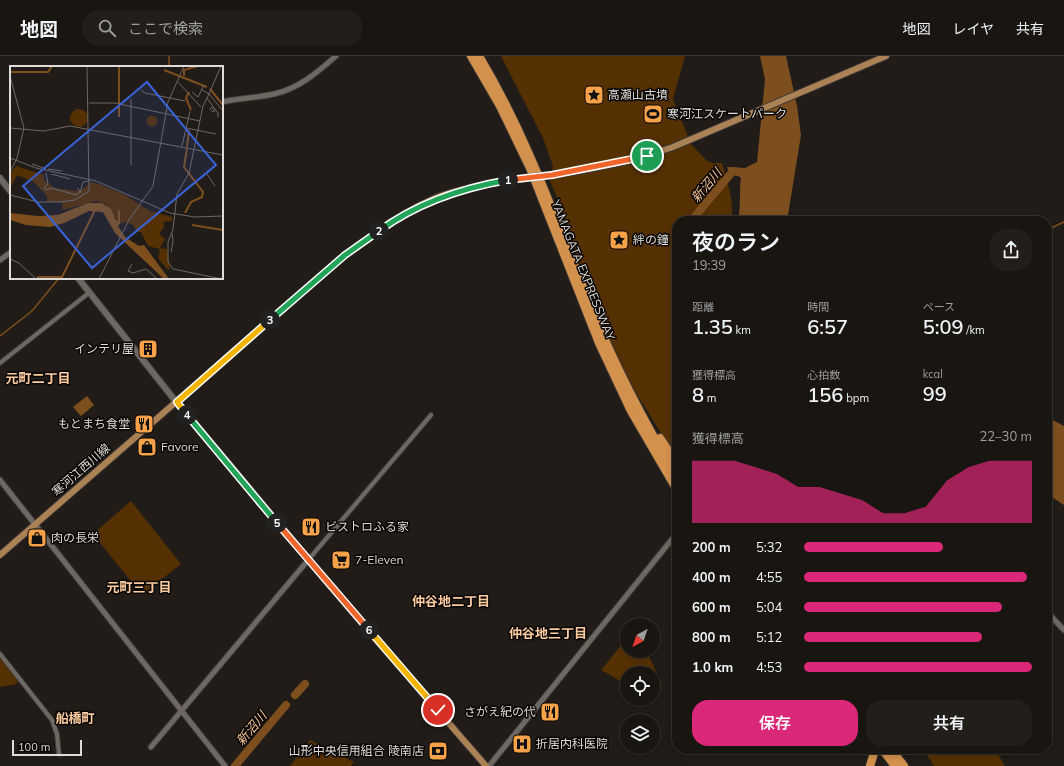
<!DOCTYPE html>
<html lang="ja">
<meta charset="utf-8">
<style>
body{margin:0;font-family:Mulish,"Noto Sans JP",sans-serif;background:#221e1a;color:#f1f3f6;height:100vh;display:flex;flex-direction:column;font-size:15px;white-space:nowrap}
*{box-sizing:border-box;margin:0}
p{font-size:13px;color:#9f9f9f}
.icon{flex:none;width:22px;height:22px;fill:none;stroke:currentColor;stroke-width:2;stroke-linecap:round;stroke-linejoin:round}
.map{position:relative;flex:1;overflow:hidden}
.drawer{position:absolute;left:672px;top:160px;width:380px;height:538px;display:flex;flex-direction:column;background:#191511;border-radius:16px;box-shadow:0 2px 6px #0003,0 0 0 1px #373431}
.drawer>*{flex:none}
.needle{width:26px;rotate:220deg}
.buttons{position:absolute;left:620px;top:562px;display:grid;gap:8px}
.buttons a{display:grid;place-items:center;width:40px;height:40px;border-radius:50%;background:#191511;box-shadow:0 2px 6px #0003,0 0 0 1px #373431;font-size:20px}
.scale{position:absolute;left:12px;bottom:10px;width:70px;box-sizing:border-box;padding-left:4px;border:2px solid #dfdbd8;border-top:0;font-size:11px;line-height:14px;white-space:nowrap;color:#dfdbd8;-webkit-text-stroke:3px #090705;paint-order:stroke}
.pin{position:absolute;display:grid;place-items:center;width:34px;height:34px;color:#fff;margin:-17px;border:2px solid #fff;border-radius:50%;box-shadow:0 1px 4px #0007}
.km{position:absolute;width:20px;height:20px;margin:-10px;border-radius:50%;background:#222;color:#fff;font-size:11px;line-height:20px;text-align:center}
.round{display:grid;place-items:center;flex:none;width:42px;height:42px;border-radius:16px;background:#221e1a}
.summary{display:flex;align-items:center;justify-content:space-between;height:68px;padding:0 20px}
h1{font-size:22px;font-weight:600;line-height:30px}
.metrics{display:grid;grid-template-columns:repeat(3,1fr);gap:6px;height:68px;padding:4px 20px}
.metrics div{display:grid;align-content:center}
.metrics b{font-size:20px;font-weight:600}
.metrics small{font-size:11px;font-weight:400}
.metrics p{font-size:11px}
.chart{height:112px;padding:8px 20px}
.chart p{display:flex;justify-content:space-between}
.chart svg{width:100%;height:72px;margin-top:4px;fill:#db2777;opacity:.7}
.cta{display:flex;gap:8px;margin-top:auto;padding:8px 20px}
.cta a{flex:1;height:46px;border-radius:16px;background:#db2777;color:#fff;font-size:16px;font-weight:600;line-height:46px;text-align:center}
.cta a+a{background:#221e1a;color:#f1f3f6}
ul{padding:0 20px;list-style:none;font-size:13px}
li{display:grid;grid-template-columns:64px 48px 1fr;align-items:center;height:30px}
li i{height:10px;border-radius:5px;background:#db2777}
header{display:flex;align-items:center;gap:24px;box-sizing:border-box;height:56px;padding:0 20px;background:#191511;border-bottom:1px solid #373431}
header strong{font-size:19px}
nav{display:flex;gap:22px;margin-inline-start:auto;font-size:14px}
.search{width:280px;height:36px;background:#221e1a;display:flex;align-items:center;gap:10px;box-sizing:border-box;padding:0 14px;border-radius:16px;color:#9f9f9f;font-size:15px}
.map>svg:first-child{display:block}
</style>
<header>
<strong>地図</strong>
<div class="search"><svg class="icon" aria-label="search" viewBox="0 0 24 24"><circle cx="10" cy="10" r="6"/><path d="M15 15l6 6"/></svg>ここで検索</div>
<nav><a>地図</a><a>レイヤ</a><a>共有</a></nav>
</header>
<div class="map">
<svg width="1064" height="710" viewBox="0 0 1064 710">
<rect width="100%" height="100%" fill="#211c17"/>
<g fill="#553003">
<path d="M501,0h184l-12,43 18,45 15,16 6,3h10c5,19 13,39 9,58h-54v238l-44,-71 -15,-28 -30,-73 -26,-78 -12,-28 3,-15 -10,-28z"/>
<polygon points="131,445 181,508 142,539 93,478"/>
<polygon points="627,582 627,595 647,595 662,630 653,634 653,617 627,617 627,629 601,614"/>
<polygon points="0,602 18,625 16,628 0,631"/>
<polygon points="310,684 354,706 351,710 290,710"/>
<polygon points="923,693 995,693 1005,710 934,710"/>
</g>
<g fill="#7d4f1f">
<path d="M760,0h26l11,50 4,29 -14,86h-49c3,-14 1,-28 3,-43l-6,-4 -4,5 -4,-12 18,1 12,-6 8,-83z"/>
<polygon points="87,340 94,349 81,360 73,351"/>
<polygon points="1047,361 1064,370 1064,449 1047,438"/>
</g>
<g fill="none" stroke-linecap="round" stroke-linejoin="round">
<g stroke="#7d4f1f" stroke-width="1.5">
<polyline points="169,11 169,0"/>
<polyline points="1047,174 1064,166"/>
<polyline points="0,280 32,255 59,222"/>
</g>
<g stroke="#7d4f1f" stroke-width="8">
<polyline points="691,165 733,115 739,116"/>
<polyline points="295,639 305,628"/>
<polyline points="235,710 286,649"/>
</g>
<defs>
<g id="minor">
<polyline points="0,307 90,236"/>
<polyline points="309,503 431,359"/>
<polyline points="0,598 52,664 57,678 59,698"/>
</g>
<g id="tertiary">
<path d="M222,46c17,-4 35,-4 52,-8 24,-5 44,-22 62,-38"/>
<polyline points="0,204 11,196"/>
<polyline points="0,424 225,710"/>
<polyline points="1047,556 1064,574"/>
<polyline points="151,691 309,503"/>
<polyline points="489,710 677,477"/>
</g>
<g id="secondary">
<polyline points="0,122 11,136"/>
<polyline points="78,222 177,347"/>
</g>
<g id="primary">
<path d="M549,119c42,-5 84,-14 124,-28l213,-91"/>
<polyline points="177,347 355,559 486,710"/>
<path d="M0,499l345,-300c29,-21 59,-44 93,-58 26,-9 54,-14 81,-18"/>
</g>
<g id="motorway">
<polyline points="471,0 500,50 530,112 599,287 631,355 677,434"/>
<path d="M479,0c48,80 77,165 112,251 24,59 53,115 86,170"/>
<polyline points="660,382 677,407"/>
<polyline points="882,693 895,710"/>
<polyline points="891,693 904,710"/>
<polyline points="870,710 874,697"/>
</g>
</defs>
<use href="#minor" stroke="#3a3533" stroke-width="6"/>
<use href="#tertiary" stroke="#3a3533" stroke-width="7"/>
<use href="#secondary" stroke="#3a3533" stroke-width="8"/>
<use href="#primary" stroke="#3a3533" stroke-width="8"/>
<use href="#motorway" stroke="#3a3533" stroke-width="10"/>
<use href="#minor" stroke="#6e6862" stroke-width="4"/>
<use href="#tertiary" stroke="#6e6862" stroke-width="5"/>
<use href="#secondary" stroke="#6e6862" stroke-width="6"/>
<use href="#primary" stroke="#ab8156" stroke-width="6"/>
<use href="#motorway" stroke="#d3914e" stroke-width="8"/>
<defs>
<polyline id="primary-bridge" points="519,123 549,119"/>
</defs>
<use href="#primary-bridge" stroke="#3a3533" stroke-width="8" stroke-linecap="butt"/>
<use href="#primary-bridge" stroke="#ab8156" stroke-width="6"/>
</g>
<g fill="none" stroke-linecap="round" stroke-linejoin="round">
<defs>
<polyline id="split-1" points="508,124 552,119 647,100"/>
<path id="split-2" d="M379,175c38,-28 83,-43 129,-51"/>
<polyline id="split-3" points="270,264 345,199 379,175"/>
<polyline id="split-4" points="187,359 177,346 270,264"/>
<polyline id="split-5" points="187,359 277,467"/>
<polyline id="split-6" points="277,467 369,574"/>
<polyline id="split-7" points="369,574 438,654"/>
</defs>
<use href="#split-1" stroke="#fff" stroke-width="8"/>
<use href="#split-2" stroke="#fff" stroke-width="8"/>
<use href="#split-3" stroke="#fff" stroke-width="8"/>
<use href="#split-4" stroke="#fff" stroke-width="8"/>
<use href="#split-5" stroke="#fff" stroke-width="8"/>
<use href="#split-6" stroke="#fff" stroke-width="8"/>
<use href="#split-7" stroke="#fff" stroke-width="8"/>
<use href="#split-1" stroke="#f0652b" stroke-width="5"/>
<use href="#split-2" stroke="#22a559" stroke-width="5"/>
<use href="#split-3" stroke="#22a559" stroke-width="5"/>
<use href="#split-4" stroke="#f5b400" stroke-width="5"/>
<use href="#split-5" stroke="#22a559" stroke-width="5"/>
<use href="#split-6" stroke="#f0652b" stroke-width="5"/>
<use href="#split-7" stroke="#f5b400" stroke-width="5"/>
</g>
<defs>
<symbol id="sight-square" viewBox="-11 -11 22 22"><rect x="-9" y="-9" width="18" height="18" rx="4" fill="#f7a248" stroke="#090705"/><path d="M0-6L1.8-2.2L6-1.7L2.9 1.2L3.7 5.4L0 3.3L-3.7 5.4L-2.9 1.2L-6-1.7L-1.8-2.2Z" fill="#111"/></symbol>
<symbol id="stadium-square" viewBox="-11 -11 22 22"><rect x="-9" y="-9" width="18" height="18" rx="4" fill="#f7a248" stroke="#090705"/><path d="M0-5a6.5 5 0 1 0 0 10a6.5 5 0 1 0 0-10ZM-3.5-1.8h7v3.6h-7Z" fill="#111"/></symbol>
<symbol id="building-square" viewBox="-11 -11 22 22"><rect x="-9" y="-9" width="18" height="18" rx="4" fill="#f7a248" stroke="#090705"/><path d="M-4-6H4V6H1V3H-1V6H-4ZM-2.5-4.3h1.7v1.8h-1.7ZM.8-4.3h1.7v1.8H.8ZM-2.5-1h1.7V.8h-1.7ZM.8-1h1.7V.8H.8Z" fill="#111"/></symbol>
<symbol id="restaurant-square" viewBox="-11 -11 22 22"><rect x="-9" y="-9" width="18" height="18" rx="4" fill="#f7a248" stroke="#090705"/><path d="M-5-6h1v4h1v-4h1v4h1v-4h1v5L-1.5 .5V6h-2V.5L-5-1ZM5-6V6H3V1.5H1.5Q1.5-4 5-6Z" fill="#111"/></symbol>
<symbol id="shop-square" viewBox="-11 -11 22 22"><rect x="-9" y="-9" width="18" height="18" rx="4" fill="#f7a248" stroke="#090705"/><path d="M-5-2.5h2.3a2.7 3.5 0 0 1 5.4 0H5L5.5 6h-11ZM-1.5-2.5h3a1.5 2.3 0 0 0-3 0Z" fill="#111"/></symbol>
<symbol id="supermarket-square" viewBox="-11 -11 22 22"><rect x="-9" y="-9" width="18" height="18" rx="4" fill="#f7a248" stroke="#090705"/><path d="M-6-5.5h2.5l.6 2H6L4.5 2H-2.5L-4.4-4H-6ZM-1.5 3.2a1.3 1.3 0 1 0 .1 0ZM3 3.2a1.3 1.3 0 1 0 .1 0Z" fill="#111"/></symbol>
<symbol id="hospital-square" viewBox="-11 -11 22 22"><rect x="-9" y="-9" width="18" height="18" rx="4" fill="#f7a248" stroke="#090705"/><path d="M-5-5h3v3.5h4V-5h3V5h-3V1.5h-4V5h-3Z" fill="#111"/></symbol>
<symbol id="bank-square" viewBox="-11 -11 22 22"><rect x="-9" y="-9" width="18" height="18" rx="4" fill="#f7a248" stroke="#090705"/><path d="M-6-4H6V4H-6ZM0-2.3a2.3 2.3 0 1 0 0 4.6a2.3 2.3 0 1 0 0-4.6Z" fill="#111"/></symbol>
</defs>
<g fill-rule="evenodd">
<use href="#sight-square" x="583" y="28" width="22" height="22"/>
<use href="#stadium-square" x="642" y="47" width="22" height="22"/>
<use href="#sight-square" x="608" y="173" width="22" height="22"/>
<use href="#building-square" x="137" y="282" width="22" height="22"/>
<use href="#restaurant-square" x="133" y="357" width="22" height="22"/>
<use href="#shop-square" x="136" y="380" width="22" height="22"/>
<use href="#restaurant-square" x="300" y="460" width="22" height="22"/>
<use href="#shop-square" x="26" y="471" width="22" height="22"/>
<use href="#supermarket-square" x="330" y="493" width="22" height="22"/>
<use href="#restaurant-square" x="539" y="645" width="22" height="22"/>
<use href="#hospital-square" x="511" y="677" width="22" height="22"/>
<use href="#bank-square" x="427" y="684" width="22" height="22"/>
</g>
<g text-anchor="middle" stroke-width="3" stroke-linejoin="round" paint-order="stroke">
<g font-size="12" fill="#dfdbd8" stroke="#090705" text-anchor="start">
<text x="608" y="43">高瀬山古墳</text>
<text x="667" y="62">寒河江スケートパーク</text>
<text x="633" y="188">絆の鐘</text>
<text x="134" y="297" text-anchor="end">インテリ屋</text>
<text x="130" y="372" text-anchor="end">もとまち食堂</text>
<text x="161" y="395">Favore</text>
<text x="325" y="475">ビストロふる家</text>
<text x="51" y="486">肉の長栄</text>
<text x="355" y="508">7-Eleven</text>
<text x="536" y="660" text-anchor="end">さがえ紀の代</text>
<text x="536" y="692">折居内科医院</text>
<text x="424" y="699" text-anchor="end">山形中央信用組合 陵南店</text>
</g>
<g font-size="12" fill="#dfdbd8" stroke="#090705">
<text transform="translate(583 214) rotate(68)" y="4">YAMAGATA EXPRESSWAY</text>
<text transform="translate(81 414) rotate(-41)" y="4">寒河江西川線</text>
</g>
<g font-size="13" font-style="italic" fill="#f9c798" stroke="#090705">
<text transform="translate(706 129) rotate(-50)" y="5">新沼川</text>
<text transform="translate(251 672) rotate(-50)" y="5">新沼川</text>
</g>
<g font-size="13" font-weight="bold" fill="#fccb9f" stroke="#090705">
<text x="38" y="327">元町二丁目</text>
<text x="139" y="536">元町三丁目</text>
<text x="451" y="550">仲谷地二丁目</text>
<text x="548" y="582">仲谷地三丁目</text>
<text x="75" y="667">船橋町</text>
</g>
</g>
<g transform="translate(10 10)">
<rect width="213" height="213" fill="#211c17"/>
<path d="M60 52a9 9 0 1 1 18 0a9 9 0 1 1-18 0ZM136.5 55a5.5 5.5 0 1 1 11 0a5.5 5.5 0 1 1-11 0ZM6,100l28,9v5l11,8 21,3 7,-2 8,-7 8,2 26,11 25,16 22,6v4l-9,1 1,5 -5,7 6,5 -5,9 7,1 3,19 -2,2 -10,-12 2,-9 -12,-3 -7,-14h-4l-4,-7 -6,-3 -6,1 -5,-4 -10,-15 -10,-3 -33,9 -1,-8h-15v-6l-13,-14 -17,-7 -7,14v-16z" fill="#553003"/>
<path d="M78,137h14l9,6 4,10 6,4 -3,3 7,11 14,9 5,-1 25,34h-5l-49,-46 -12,-21 -14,-1 -25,12 -14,4 -24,-2 -16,-5v-7l28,3 20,-1z" fill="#7d4f1f"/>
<path fill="none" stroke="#7d4f1f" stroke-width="2" d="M154,4l43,17M0,6h38l4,-6M174,10v-6l14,-4M200,23l13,16M179,26l-3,6 5,12M109,51v-51M177,81l2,-17M175,147l6,-11 11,-5 1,-5 -19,-25 3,-19M107,158l2,-1v-13M182,159l31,5M27,211h25l33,-67"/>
<path fill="none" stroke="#6d6864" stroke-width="1" d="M211,0l-12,28 14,17M0,10l14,52 -7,30 -7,14M167,15l24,26M131,24l4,3 40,8M192,24l7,4 -6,12 -14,67 -12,21 -4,35 -5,13v20l5,7 49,10M182,26l6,5 6,-12M197,32l11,15v4M79,37h26l85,18M202,41l3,4 -2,1 -3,-3zM0,62l34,3 26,-5 153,29M176,62l30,6M172,80l8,-35M0,92l26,10 60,13 74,32 25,4 28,-1M22,98l14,5M121,99v-66M38,103l14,2M36,107l2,11 -4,4 2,2 5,-2 26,7 3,-4 -3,-3M41,108l19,5M197,108l8,12M70,127l3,-11 7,-1M0,129l28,7h22l15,-2 14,-9 -2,-125M161,186l2,-10 -1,-9M0,193l9,4 17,16M122,198l-4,7 5,2 13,-4 11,10M89,213l30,-59 24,-34 15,-84 16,-36"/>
<path fill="#3a63d8" fill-opacity="0.15" stroke="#3a63d8" stroke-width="2" d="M137,16l69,83 -124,103 -69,-82z"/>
<rect width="213" height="213" fill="none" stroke="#dfdbd8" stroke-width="2"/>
</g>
</svg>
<div class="buttons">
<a><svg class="needle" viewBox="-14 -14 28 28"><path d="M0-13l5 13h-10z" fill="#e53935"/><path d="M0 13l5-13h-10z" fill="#9f9f9f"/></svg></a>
<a><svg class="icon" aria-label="locate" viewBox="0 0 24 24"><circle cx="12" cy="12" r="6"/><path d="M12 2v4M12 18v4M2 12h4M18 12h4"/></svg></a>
<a><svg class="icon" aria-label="layers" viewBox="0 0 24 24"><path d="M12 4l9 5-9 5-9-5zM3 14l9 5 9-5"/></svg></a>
</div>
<div class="scale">100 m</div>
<div class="pin" style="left:647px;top:100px;background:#1e9e55"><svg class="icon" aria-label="arrive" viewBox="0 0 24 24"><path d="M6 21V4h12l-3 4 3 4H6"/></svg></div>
<div class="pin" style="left:438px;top:654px;background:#d93025"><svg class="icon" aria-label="check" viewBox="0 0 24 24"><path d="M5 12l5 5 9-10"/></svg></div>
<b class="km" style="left:508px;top:124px">1</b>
<b class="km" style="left:379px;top:175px">2</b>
<b class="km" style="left:270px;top:264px">3</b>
<b class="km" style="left:187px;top:359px">4</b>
<b class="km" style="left:277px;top:467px">5</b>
<b class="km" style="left:369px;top:574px">6</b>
<section class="drawer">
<div class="summary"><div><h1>夜のラン</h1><p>19:39</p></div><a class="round"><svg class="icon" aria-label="share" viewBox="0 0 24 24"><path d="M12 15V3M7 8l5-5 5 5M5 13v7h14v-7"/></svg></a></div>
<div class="metrics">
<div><p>距離</p><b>1.35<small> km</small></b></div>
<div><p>時間</p><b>6:57</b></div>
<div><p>ペース</p><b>5:09<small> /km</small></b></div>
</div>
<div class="metrics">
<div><p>獲得標高</p><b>8<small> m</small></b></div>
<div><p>心拍数</p><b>156<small> bpm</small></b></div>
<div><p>kcal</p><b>99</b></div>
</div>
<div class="chart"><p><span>獲得標高</span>22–30 m</p>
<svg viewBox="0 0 160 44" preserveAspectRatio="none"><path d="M0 44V6L10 6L20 6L30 10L40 14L50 22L60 22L70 26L80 30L90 38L100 38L110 34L120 18L130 10L140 6L150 6L160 6V44z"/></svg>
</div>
<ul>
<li><b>200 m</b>5:32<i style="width:61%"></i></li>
<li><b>400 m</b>4:55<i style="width:98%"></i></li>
<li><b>600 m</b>5:04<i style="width:87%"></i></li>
<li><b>800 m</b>5:12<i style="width:78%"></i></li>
<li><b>1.0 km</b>4:53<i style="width:100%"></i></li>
</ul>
<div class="cta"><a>保存</a><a>共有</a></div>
</section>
</div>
